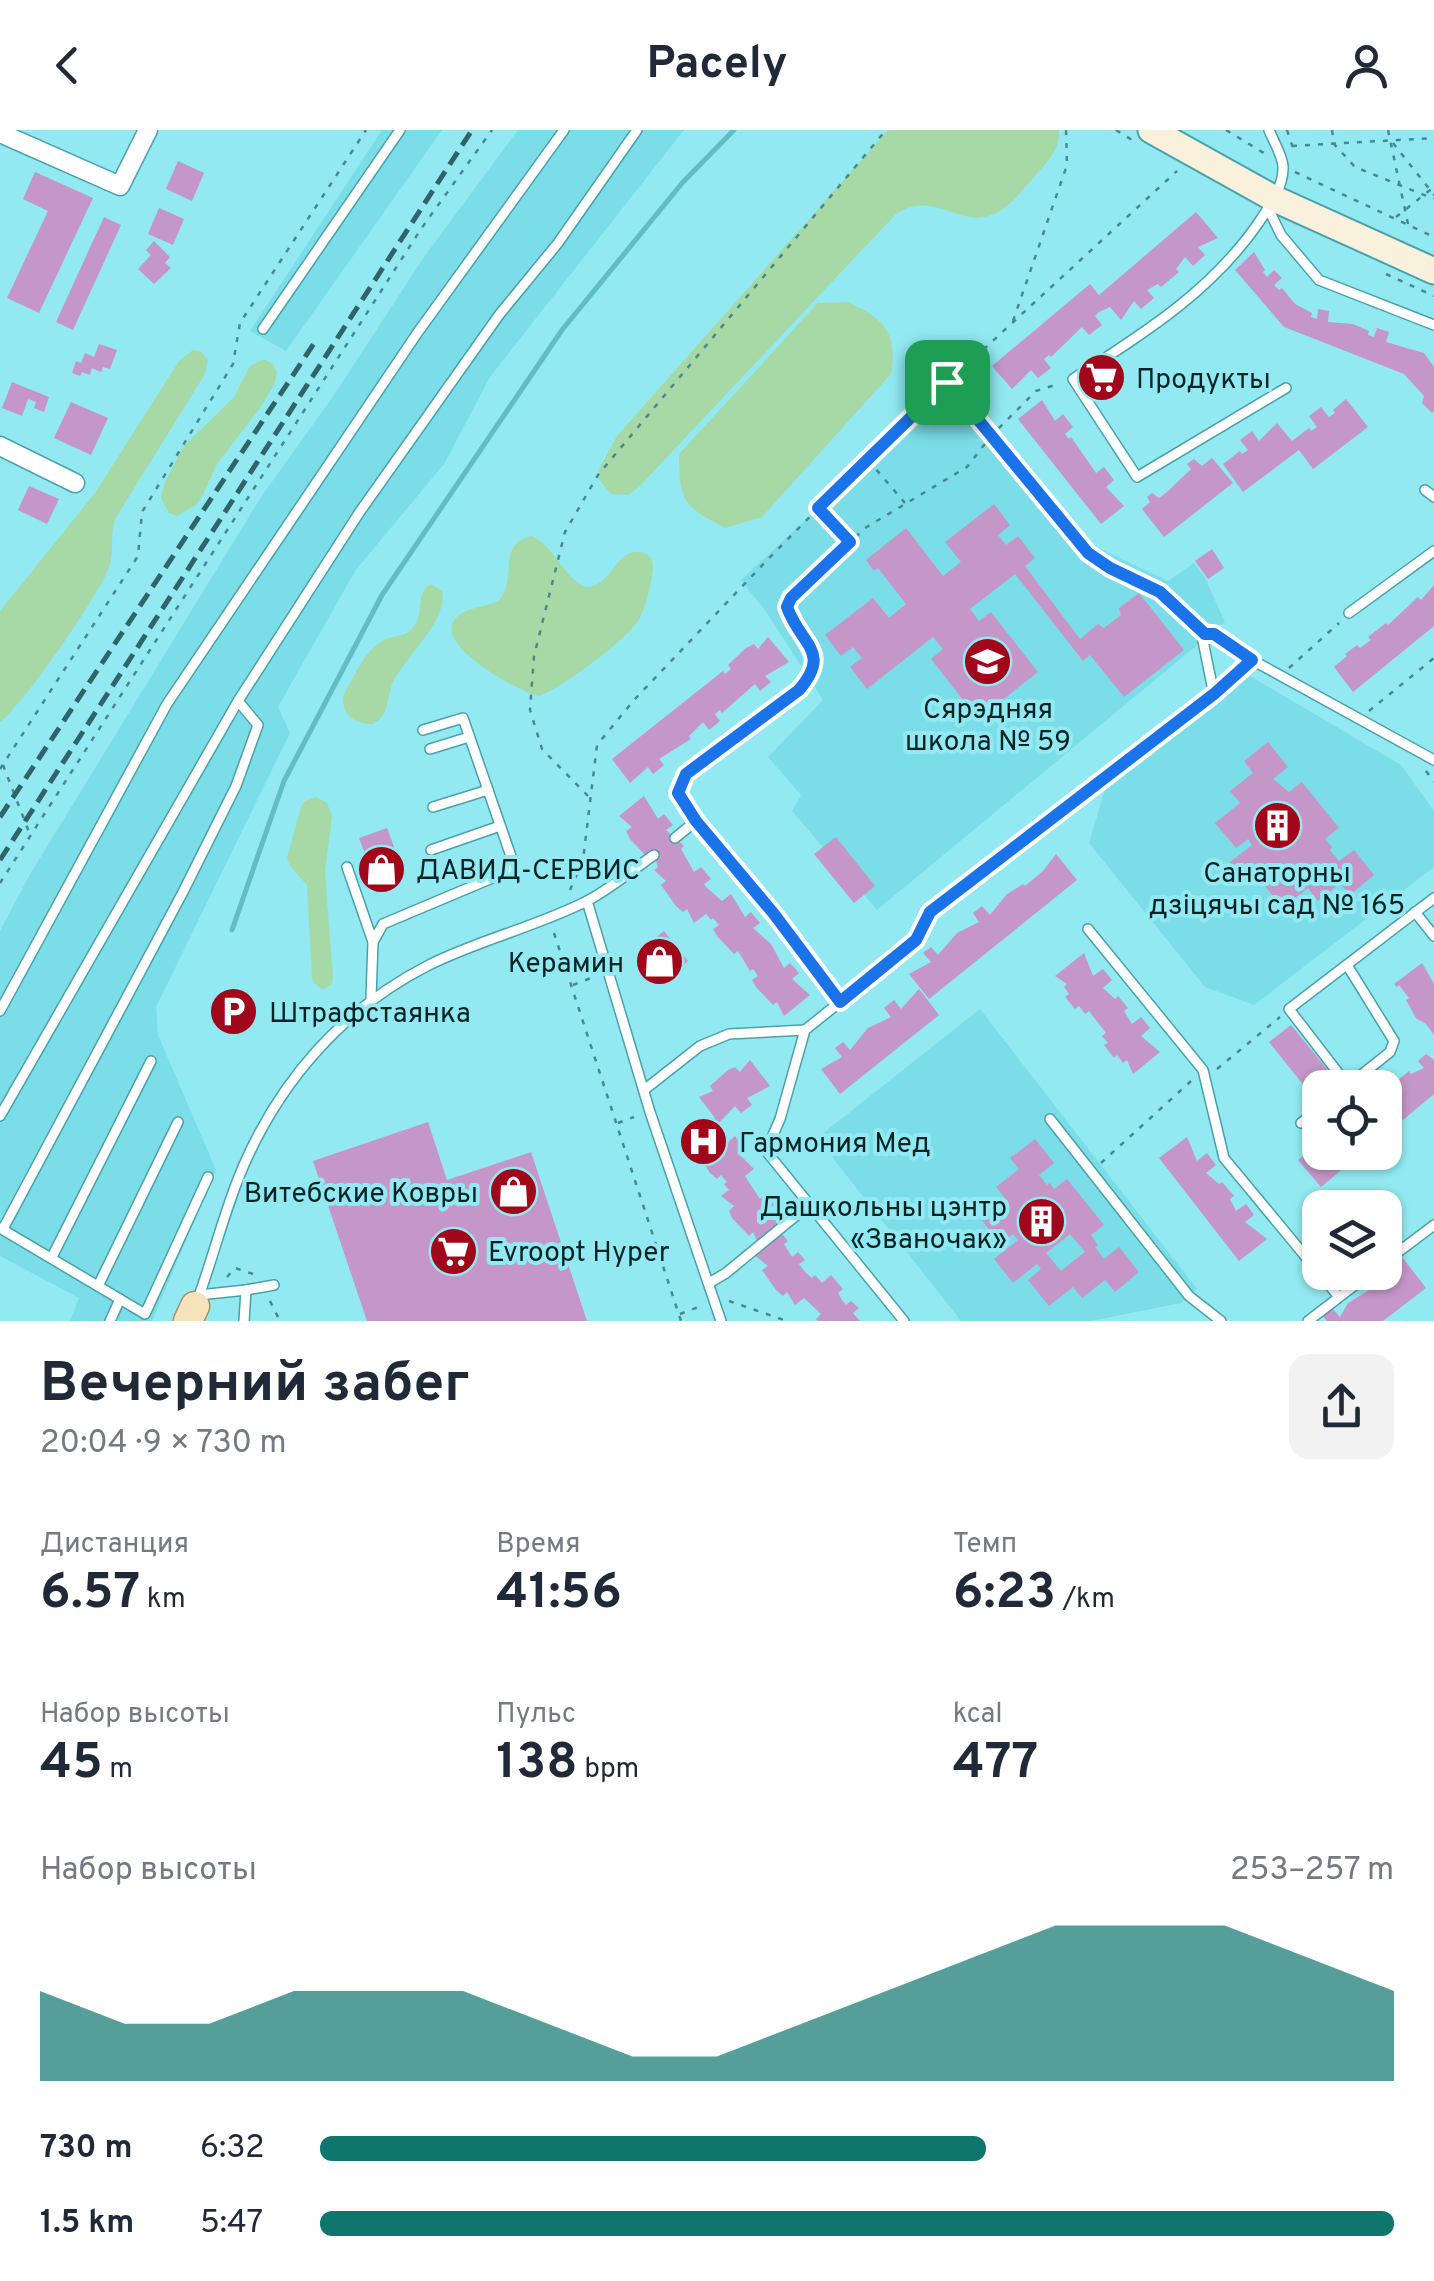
<!DOCTYPE html>
<html lang="ru">
<meta charset="utf-8">
<style>
body{margin:0;font-family:Overpass,sans-serif;background:#f2f2f3;color:#1f2937;height:100vh;display:flex;flex-direction:column;font-size:38px;white-space:nowrap}
*{box-sizing:border-box;margin:0}
p{font-size:32px;color:#747a83}
.icon{flex:none;width:55px;height:55px;fill:none;stroke:currentColor;stroke-width:2;stroke-linecap:round;stroke-linejoin:round}
.map{position:relative;height:1191px;overflow:hidden}
.drawer{display:flex;flex-direction:column;background:#fff;flex:1}
.drawer>*{flex:none}
.tools{position:absolute;left:1302px;top:940px;display:grid;gap:20px}
.tools a{display:grid;place-items:center;width:100px;height:100px;border-radius:20px;background:#fff;box-shadow:0 2px 8px #0004;font-size:50px}
.pin{position:absolute;display:grid;place-items:center;width:85px;height:85px;color:#fff;margin:-42px;border-radius:20px;box-shadow:0 5px 15px #0006}
.round{display:grid;place-items:center;flex:none;width:105px;height:105px;border-radius:20px;background:#f2f2f3}
.overview{display:flex;align-items:center;justify-content:space-between;height:170px;padding:0 40px}
h1{font-size:55px;font-weight:700;line-height:75px}
.metrics{display:grid;grid-template-columns:repeat(3,1fr);gap:15px;height:170px;padding:10px 40px}
.metrics div{display:grid;align-content:center}
.metrics b{font-size:50px;font-weight:700}
.metrics small{font-size:28px;font-weight:400}
.metrics p{font-size:28px}
.chart{height:280px;padding:20px 40px}
.chart p{display:flex;justify-content:space-between}
.chart svg{width:100%;height:180px;margin-top:10px;fill:#0f766e;opacity:.7}
ul{padding:0 40px;list-style:none;font-size:32px}
li{display:grid;grid-template-columns:160px 120px 1fr;align-items:center;height:75px}
li i{height:25px;border-radius:12px;background:#0f766e}
header{display:flex;justify-content:space-between;align-items:center;height:130px;padding:0 40px;background:#fff;font-size:45px;font-weight:700}
.map>svg:first-child{display:block}
</style>
<header><svg class="icon" aria-label="back" viewBox="0 0 24 24"><path d="M15 5l-7 7 7 7"/></svg>Pacely<svg class="icon" aria-label="person" viewBox="0 0 24 24"><circle cx="12" cy="8" r="4"/><path d="M4 21q1-7 8-7t8 7"/></svg></header>
<div class="map">
<svg width="1434" height="1191" viewBox="0 0 1434 1191">
<rect width="100%" height="100%" fill="#92e9f2"/>
<g fill="#7bdde8">
<polygon points="382,0 442,0 286,221 250,201"/>
<polygon points="518,0 684,0 490,247 444,334 355,441 278,577 290,603 156,877 158,905 216,1040 152,1191 70,1191 79,1168 0,1126 0,801 29,746 261,367 332,268 424,127"/>
<polygon points="954,251 1095,416 1168,451 1194,433 1205,448 1225,492 877,780 792,681 801,665 768,627 823,570 767,483 741,450"/>
<polygon points="1250,546 1401,635 1434,681 1434,737 1254,875 1205,857 1089,713 1105,659"/>
<polygon points="980,879 1197,1159 1181,1173 1091,1191 961,1191 817,1008"/>
</g>
<g fill="#a7d9a7">
<path d="M888,0h171c1,21 -12,32 -25,47 -9,10 -17,21 -27,29 -43,34 -66,-20 -111,8l-258,274 -10,7 -17,-1 -13,-16 2,-11 17,-31z"/>
<path d="M847,172c37,16 51,31 44,72l-129,143 -37,11c-42,-22 -46,-27 -46,-74l139,-151z"/>
<path d="M193,220l7,1 8,9 -3,14 -90,145c-5,15 -1,30 -5,45 -6,25 -89,144 -110,158v-111l95,-118 84,-132z"/>
<polygon points="264,229 273,234 277,242 274,255 260,278 217,334 203,365 196,375 177,386 169,383 161,368 164,354 183,317 234,267 250,236"/>
<path d="M532,406c23,11 30,39 53,51 27,1 30,-39 55,-35 14,2 14,14 12,24 -3,15 -6,32 -14,45 -13,20 -76,67 -99,75 -20,-4 -95,-46 -87,-71 5,-18 34,-17 48,-25 17,-22 -3,-58 32,-64z"/>
<path d="M431,454l11,7c7,28 -36,65 -49,91 -7,16 -3,33 -20,42 -19,0 -31,-9 -30,-28 10,-17 20,-42 36,-53 11,-9 26,-4 35,-17 11,-14 0,-32 17,-42z"/>
<polygon points="316,667 327,673 332,686 325,742 333,848 332,854 323,860 314,853 312,847 307,755 290,736 287,728 301,677 305,671"/>
</g>
<g fill="none" stroke-linecap="round" stroke-linejoin="round">
<polyline stroke="#60bcc6" stroke-width="5" points="232,800 284,651 382,465 562,200 683,52 734,0"/>
</g>
<g fill="#c596c8" fill-rule="evenodd">
<polygon points="178,31 204,43 192,71 166,59"/>
<polygon points="35,42 93,68 39,183 7,168 48,81 23,69"/>
<polygon points="159,78 184,89 173,115 148,104"/>
<polygon points="1196,82 1218,108 1198,117 1205,125 1193,136 1185,127 1176,139 1179,142 1161,157 1158,154 1147,160 1154,168 1141,179 1134,171 1121,190 1110,177 1099,182 1095,186 1102,195 1089,205 1082,197 1051,227 1049,225 1044,229 1051,238 1038,248 1031,240 1012,259 992,236 1090,154 1099,165"/>
<polygon points="104,87 121,95 73,200 56,192"/>
<polygon points="154,111 170,127 165,133 171,138 154,154 138,139 151,125 146,120"/>
<polygon points="1254,122 1265,140 1263,142 1267,147 1274,140 1282,148 1274,155 1279,160 1282,158 1295,174 1312,183 1311,187 1317,189 1318,179 1329,181 1328,192 1353,194 1369,201 1368,205 1374,207 1377,198 1389,202 1386,212 1424,223 1434,237 1434,281 1432,283 1422,273 1424,266 1404,244 1284,197 1235,140"/>
<polygon points="99,214 117,220 110,239 103,237 101,242 92,238 90,245 82,242 80,246 72,243 76,231 81,233 85,223 94,227"/>
<polygon points="12,252 49,267 44,282 34,278 36,272 28,269 22,286 2,278"/>
<polygon points="1346,269 1368,297 1313,339 1299,320 1243,362 1223,334 1240,321 1242,324 1248,320 1240,310 1252,301 1259,311 1277,293 1292,311 1309,298 1311,301 1317,297 1309,286 1321,277 1329,287 1335,283 1333,280"/>
<polygon points="1042,270 1055,291 1063,284 1073,297 1065,304 1069,309 1071,307 1096,343 1104,337 1114,350 1106,357 1124,376 1101,394 1018,289"/>
<polygon points="71,272 108,288 91,325 54,308"/>
<polygon points="1212,328 1233,353 1164,407 1142,379 1150,372 1147,367 1152,363 1159,368 1167,362 1191,339 1187,334 1194,329 1202,336"/>
<polygon points="29,356 59,369 47,394 18,380"/>
<polygon points="994,374 1010,395 998,405 1006,415 1018,406 1035,428 1025,436 1080,509 1098,494 1104,498 1121,485 1119,478 1139,463 1184,520 1124,567 1090,525 1083,531 1015,444 970,479 979,491 991,482 1038,542 978,589 931,529 943,519 933,507 867,559 850,537 862,528 853,517 841,526 825,505 873,468 889,488 906,474 878,438 874,441 866,430 906,398 943,446 961,432 945,412"/>
<polygon points="1212,419 1224,438 1208,449 1195,431"/>
<polygon points="1434,455 1434,496 1353,562 1334,537 1347,526 1345,524 1357,515 1360,518 1371,510 1368,507 1386,493 1388,495 1418,467 1421,470"/>
<polygon points="768,507 789,532 765,546 771,552 760,561 755,554 722,583 720,580 715,584 720,591 709,600 703,592 689,606 691,609 659,629 664,635 653,644 648,637 630,653 612,629 723,541 725,544 731,539 728,535 746,518 754,514 758,519"/>
<polygon points="1268,612 1288,637 1273,649 1289,662 1302,652 1339,698 1325,709 1332,717 1330,720 1339,731 1354,720 1374,745 1350,765 1340,753 1318,771 1308,758 1283,778 1263,754 1276,744 1271,737 1247,756 1229,733 1252,715 1248,709 1236,718 1215,693 1240,673 1230,661 1253,643 1244,631"/>
<polygon points="644,666 658,689 664,684 673,695 666,700 684,716 681,719 694,742 701,737 711,749 704,754 707,758 722,771 731,764 745,787 751,782 760,793 753,798 771,814 784,838 790,833 799,843 792,849 810,865 784,886 777,872 773,875 756,857 752,850 758,846 753,839 750,841 738,821 734,824 717,806 713,799 719,795 713,788 711,790 706,784 694,793 687,779 683,782 676,776 661,755 666,751 654,740 658,737 654,725 647,727 630,709 626,701 632,697 619,686"/>
<polygon points="387,698 405,747 377,757 359,708"/>
<polygon points="836,707 875,756 854,773 814,724"/>
<polygon points="1056,724 1077,750 929,869 909,844 931,832 923,823 931,817 938,825 957,803 979,792 973,783 982,776 990,785 1007,764 1023,754 1025,756 1043,741"/>
<polygon points="664,801 688,831 662,854 639,821"/>
<polygon points="1084,823 1093,846 1103,839 1112,850 1103,858 1115,869 1118,866 1128,878 1124,881 1132,894 1141,887 1150,898 1141,906 1160,922 1133,944 1127,930 1123,933 1117,925 1114,928 1104,915 1108,913 1102,906 1106,903 1089,881 1085,884 1079,876 1075,879 1065,867 1069,864 1064,857 1067,854 1055,846"/>
<polygon points="1422,833 1434,854 1434,905 1426,894 1416,888 1406,870 1409,868 1399,855 1397,857 1394,854"/>
<polygon points="919,859 939,885 840,964 821,939 842,927 835,918 843,912 850,920 868,898 891,887 884,878 894,870 901,879"/>
<polygon points="1291,895 1331,944 1309,962 1269,912"/>
<polygon points="1426,924 1434,930 1434,964 1385,1005 1385,970 1399,955 1396,952 1409,941 1411,944 1424,938 1418,931"/>
<polygon points="750,930 770,956 747,968 752,975 741,983 735,976 717,995 728,1012 735,1006 743,1017 737,1022 754,1039 745,1046 760,1069 766,1063 775,1074 769,1079 783,1096 759,1115 753,1102 749,1106 732,1088 729,1081 734,1076 721,1066 729,1060 724,1054 727,1052 721,1045 717,1049 710,1043 697,1023 702,1019 689,1009 715,988 699,967 713,961 710,956 728,940 735,937 740,942"/>
<polygon points="428,992 447,1050 531,1022 587,1191 367,1191 313,1031"/>
<polygon points="1187,1007 1197,1031 1207,1023 1216,1035 1206,1043 1219,1054 1222,1052 1234,1066 1230,1069 1236,1081 1246,1074 1254,1085 1245,1092 1267,1109 1239,1131 1159,1028"/>
<path d="M1035,1009l19,24 -15,12 8,10 3,-2 4,6 13,-10 37,46 -13,10 7,10 -3,2 9,12 15,-12 20,25 -24,20 -10,-12 -23,18 -9,-11 -24,19 -21,-26 13,-11 -4,-5 -24,19 -19,-24 24,-19 -5,-6 -12,10 -21,-26 25,-20 -9,-11 23,-18 -9,-11zM1070,1104l15,18 -24,19 -15,-18z"/>
<polygon points="1320,1019 1320,1022 1363,1022 1321,1057 1298,1030 1307,1023 1311,1027"/>
<polygon points="780,1101 788,1111 784,1114 792,1127 798,1122 805,1130 799,1134 805,1142 812,1148 815,1145 822,1153 831,1145 843,1159 838,1163 842,1170 846,1175 851,1171 859,1178 853,1183 860,1191 818,1191 816,1189 821,1184 804,1168 795,1175 787,1162 783,1166 776,1160 762,1140 768,1136 752,1123"/>
<polygon points="1402,1127 1426,1158 1383,1191 1327,1191 1322,1185 1331,1177 1340,1187 1348,1173 1379,1154 1372,1146 1384,1142 1387,1147"/>
</g>
<g fill="none" stroke-linecap="round" stroke-linejoin="round">
<defs>
<g id="lane">
<path d="M1269,0c4,10 13,25 14,36 1,20 -13,40 -24,56 -47,69 -116,112 -186,157l64,98 149,-89"/>
<polyline points="1268,78 1281,105 1319,150 1434,195"/>
<polyline points="263,199 400,0"/>
<polyline points="1425,360 1434,367"/>
<polyline points="1349,483 1434,421"/>
<polyline points="1214,565 1203,511 1205,504 1210,503 1252,530 1434,630"/>
<polyline points="430,619 469,607"/>
<polyline points="433,677 488,660"/>
<polyline points="696,691 775,783 840,872 805,900 780,989 766,1021 904,1191"/>
<polyline points="675,708 696,691 678,663 686,644 799,560"/>
<polyline points="431,720 500,696"/>
<polyline points="347,737 373,812 371,868"/>
<polyline points="587,771 650,982 721,1191"/>
<polyline points="1415,782 1434,806"/>
<polyline points="1088,799 1203,940 1224,1028 1339,1167"/>
<polyline points="373,812 383,794 504,743 513,732 463,588 423,600"/>
<polyline points="840,872 916,810 930,781 1214,565 1252,530"/>
<polyline points="0,881 167,574 418,202 564,0"/>
<polyline points="1339,944 1289,879 1434,768"/>
<polyline points="1345,958 1390,922 1394,911 1347,835"/>
<polyline points="644,960 700,916 729,904 805,900"/>
<polyline points="0,986 238,571 359,383 499,185 558,113 637,0"/>
<polyline points="1050,989 1189,1166 1221,1191"/>
<polyline points="1301,993 1320,978"/>
<polyline points="0,1098 145,1184 208,1047"/>
<polyline points="3,1099 183,762 236,656 258,595 238,571"/>
<polyline points="52,1127 151,931"/>
<polyline points="1385,1132 1434,1095"/>
<polyline points="709,1153 726,1143 809,1075"/>
<polyline points="98,1156 178,992"/>
<polyline points="246,1160 274,1155"/>
<polyline points="199,1165 246,1160 244,1191"/>
<path d="M196,1174c17,-45 28,-93 47,-137 38,-88 101,-159 186,-202 50,-25 106,-38 156,-63 24,-12 46,-31 69,-47"/>
<polyline points="110,1191 120,1169"/>
<polyline points="1308,1191 1372,1142"/>
</g>
<g id="street">
<polyline points="0,3 120,56 148,0"/>
<polyline points="0,316 75,353"/>
</g>
<polyline id="secondary" points="1151,0 1275,69 1434,141"/>
<polyline id="primary" points="188,1191 195,1176"/>
</defs>
<use href="#lane" stroke="#4aa1aa" stroke-width="12"/>
<use href="#street" stroke="#4aa1aa" stroke-width="21"/>
<use href="#secondary" stroke="#4aa1aa" stroke-width="29"/>
<use href="#primary" stroke="#9c936a" stroke-width="31"/>
<g stroke="#4b888e" stroke-width="2.5" stroke-dasharray="5 8" stroke-linecap="butt">
<polyline points="1116,0 1132,10"/>
<polyline points="1226,0 1267,25"/>
<polyline points="1287,0 1293,18"/>
<polyline points="1332,0 1334,14 1355,37 1434,69"/>
<polyline points="1388,0 1408,94"/>
<polyline points="1393,13 1434,65"/>
<polyline points="1292,16 1434,8"/>
<polyline points="1295,42 1434,107"/>
<polyline points="1396,87 1434,57"/>
<polyline points="1386,144 1434,166"/>
<polyline points="1013,191 1067,35 1066,0"/>
<polyline points="948,253 1088,423 1110,438 1160,462 1197,496"/>
<polyline points="868,330 905,373"/>
<polyline points="819,379 850,412"/>
<polyline points="1289,538 1339,493"/>
<path d="M806,552c22,-26 -10,-50 -19,-75l4,-8 74,-71 102,-61 24,-31 45,-45 22,-7"/>
<polyline points="1369,581 1434,528"/>
<polyline points="3,635 29,702"/>
<polyline points="0,639 138,426 142,382 233,234 240,193 366,0"/>
<polyline points="1426,641 1434,652"/>
<polyline points="588,666 542,619 530,580 534,526 565,402 598,345 886,0"/>
<polyline points="0,753 421,99 492,0"/>
<polyline points="570,760 583,730 597,615 634,570 773,424 895,301 1177,41"/>
<polyline points="554,803 681,1191"/>
<polyline points="573,855 591,848"/>
<polyline points="1217,939 1280,887"/>
<polyline points="618,993 634,987"/>
<polyline points="1101,1033 1191,951"/>
<polyline points="227,1147 235,1138 253,1144"/>
<polyline points="270,1171 280,1191"/>
<polyline points="729,1171 787,1191"/>
<polyline points="680,1184 701,1176"/>
</g>
<use href="#lane" stroke="#fff" stroke-width="9"/>
<use href="#street" stroke="#fff" stroke-width="18"/>
<use href="#secondary" stroke="#faf1dd" stroke-width="25"/>
<use href="#primary" stroke="#f6e3bb" stroke-width="28"/>
<g stroke="#306468" stroke-width="5" stroke-dasharray="15 8" stroke-linecap="butt">
<polyline points="0,687 315,212"/>
<polyline points="0,730 472,0"/>
</g>
</g>
<g fill="none" stroke-linecap="round" stroke-linejoin="round">
<defs>
<path id="route" d="M947,252l141,171 22,15 50,24 45,42h9l38,26 -38,34 -284,218 -14,28 -76,62 -66,-88 -78,-93 -18,-28 8,-19 113,-84c33,-39 2,-44 -12,-83l4,-9 59,-56 -32,-34z"/>
</defs>
<use href="#route" stroke="#fff" stroke-width="20"/>
<use href="#route" stroke="#1a73e8" stroke-width="12"/>
</g>
<defs>
<symbol id="supermarket-disc" viewBox="-11 -11 22 22"><circle r="9.5" fill="#a2061b" stroke="#92e9f2"/><path d="M-6-5.5h2.5l.6 2H6L4.5 2H-2.5L-4.4-4H-6ZM-1.5 3.2a1.3 1.3 0 1 0 .1 0ZM3 3.2a1.3 1.3 0 1 0 .1 0Z" fill="#fff"/></symbol>
<symbol id="school-disc" viewBox="-11 -11 22 22"><circle r="9.5" fill="#a2061b" stroke="#92e9f2"/><path d="M0-5L7-2L0 1L-7-2ZM-4 1L0 2.5L4 1V4Q0 6-4 4Z" fill="#fff"/></symbol>
<symbol id="building-disc" viewBox="-11 -11 22 22"><circle r="9.5" fill="#a2061b" stroke="#92e9f2"/><path d="M-4-6H4V6H1V3H-1V6H-4ZM-2.5-4.3h1.7v1.8h-1.7ZM.8-4.3h1.7v1.8H.8ZM-2.5-1h1.7V.8h-1.7ZM.8-1h1.7V.8H.8Z" fill="#fff"/></symbol>
<symbol id="shop-disc" viewBox="-11 -11 22 22"><circle r="9.5" fill="#a2061b" stroke="#92e9f2"/><path d="M-5-2.5h2.3a2.7 3.5 0 0 1 5.4 0H5L5.5 6h-11ZM-1.5-2.5h3a1.5 2.3 0 0 0-3 0Z" fill="#fff"/></symbol>
<symbol id="parking-disc" viewBox="-11 -11 22 22"><circle r="9.5" fill="#a2061b" stroke="#92e9f2"/><path d="M-3.5-5.5H1a3.5 3.5 0 0 1 0 7H-1V5.5H-3.5ZM-1-3.4V-.6H.8a1.4 1.4 0 0 0 0-2.8Z" fill="#fff"/></symbol>
<symbol id="hospital-disc" viewBox="-11 -11 22 22"><circle r="9.5" fill="#a2061b" stroke="#92e9f2"/><path d="M-5-5h3v3.5h4V-5h3V5h-3V1.5h-4V5h-3Z" fill="#fff"/></symbol>
</defs>
<g fill-rule="evenodd">
<use href="#supermarket-disc" x="1074" y="220" width="55" height="55"/>
<use href="#school-disc" x="960" y="504" width="55" height="55"/>
<use href="#building-disc" x="1250" y="668" width="55" height="55"/>
<use href="#shop-disc" x="354" y="712" width="55" height="55"/>
<use href="#shop-disc" x="632" y="804" width="55" height="55"/>
<use href="#parking-disc" x="206" y="854" width="55" height="55"/>
<use href="#hospital-disc" x="676" y="984" width="55" height="55"/>
<use href="#shop-disc" x="486" y="1034" width="55" height="55"/>
<use href="#building-disc" x="1014" y="1064" width="55" height="55"/>
<use href="#supermarket-disc" x="426" y="1094" width="55" height="55"/>
</g>
<g text-anchor="middle" stroke-width="8" stroke-linejoin="round" paint-order="stroke">
<g font-size="28" fill="#002326" stroke="#92e9f2" text-anchor="start">
<text x="1136" y="258">Продукты</text>
<text x="988" y="588" text-anchor="middle">Сярэдняя<tspan x="988" dy="32">школа № 59</tspan></text>
<text x="416" y="749">ДАВИД-СЕРВИС</text>
<text x="1277" y="752" text-anchor="middle">Санаторны<tspan x="1277" dy="32">дзіцячы сад № 165</tspan></text>
<text x="624" y="842" text-anchor="end">Керамин</text>
<text x="269" y="892">Штрафстаянка</text>
<text x="739" y="1022">Гармония Мед</text>
<text x="478" y="1072" text-anchor="end">Витебские Ковры</text>
<text x="1007" y="1086" text-anchor="end">Дашкольны цэнтр<tspan x="1007" dy="32">«Званочак»</tspan></text>
<text x="488" y="1131">Evroopt Hyper</text>
</g>
</g>
</svg>
<div class="tools">
<a><svg class="icon" aria-label="locate" viewBox="0 0 24 24"><circle cx="12" cy="12" r="6"/><path d="M12 2v4M12 18v4M2 12h4M18 12h4"/></svg></a>
<a><svg class="icon" aria-label="layers" viewBox="0 0 24 24"><path d="M12 4l9 5-9 5-9-5zM3 14l9 5 9-5"/></svg></a>
</div>
<div class="pin" style="left:947px;top:252px;background:#1e9e55"><svg class="icon" aria-label="arrive" viewBox="0 0 24 24"><path d="M6 21V4h12l-3 4 3 4H6"/></svg></div>
</div>
<section class="drawer">
<div class="overview"><div><h1>Вечерний забег</h1><p>20:04 · 9 × 730 m</p></div><a class="round"><svg class="icon" aria-label="share" viewBox="0 0 24 24"><path d="M12 15V3M7 8l5-5 5 5M5 13v7h14v-7"/></svg></a></div>
<div class="metrics">
<div><p>Дистанция</p><b>6.57<small> km</small></b></div>
<div><p>Время</p><b>41:56</b></div>
<div><p>Темп</p><b>6:23<small> /km</small></b></div>
</div>
<div class="metrics">
<div><p>Набор высоты</p><b>45<small> m</small></b></div>
<div><p>Пульс</p><b>138<small> bpm</small></b></div>
<div><p>kcal</p><b>477</b></div>
</div>
<div class="chart"><p><span>Набор высоты</span>253–257 m</p>
<svg viewBox="0 0 160 44" preserveAspectRatio="none"><path d="M0 44V22L10 30L20 30L30 22L40 22L50 22L60 30L70 38L80 38L90 30L100 22L110 14L120 6L130 6L140 6L150 14L160 22V44z"/></svg>
</div>
<ul>
<li><b>730 m</b>6:32<i style="width:62%"></i></li>
<li><b>1.5 km</b>5:47<i style="width:100%"></i></li>
</ul>
</section>
